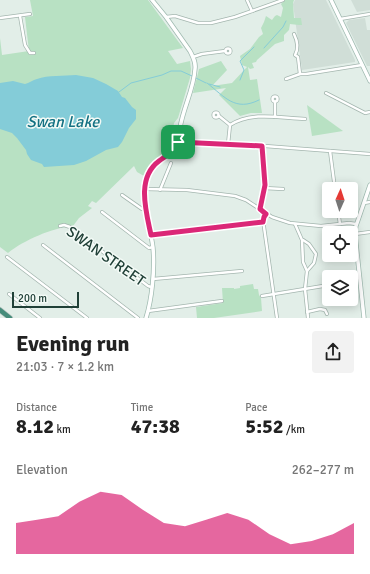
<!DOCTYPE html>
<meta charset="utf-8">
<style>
body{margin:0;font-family:Signika,sans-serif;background:#f2f2f2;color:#222;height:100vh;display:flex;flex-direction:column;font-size:15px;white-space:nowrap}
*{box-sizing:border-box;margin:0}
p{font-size:13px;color:#767676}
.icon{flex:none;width:22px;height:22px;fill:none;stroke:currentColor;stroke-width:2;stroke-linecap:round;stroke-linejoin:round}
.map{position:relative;height:318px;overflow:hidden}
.details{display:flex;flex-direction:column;background:#fff;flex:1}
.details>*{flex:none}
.needle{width:26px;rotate:3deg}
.fabs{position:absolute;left:322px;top:182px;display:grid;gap:8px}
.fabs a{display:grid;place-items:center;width:36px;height:36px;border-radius:4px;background:#fff;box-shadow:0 2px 10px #0003;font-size:20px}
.scale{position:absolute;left:12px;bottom:10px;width:67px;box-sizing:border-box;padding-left:4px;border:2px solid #204037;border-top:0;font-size:11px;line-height:14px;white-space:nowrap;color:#204037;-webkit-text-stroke:3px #f3faf6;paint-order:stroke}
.pin{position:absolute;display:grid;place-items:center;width:34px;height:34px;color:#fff;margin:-17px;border-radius:8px;box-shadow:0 2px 6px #0006}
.round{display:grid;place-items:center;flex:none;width:42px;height:42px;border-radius:4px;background:#f2f2f2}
.summary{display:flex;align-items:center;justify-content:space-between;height:68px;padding:0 16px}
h1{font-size:22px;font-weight:800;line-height:30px}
.figures{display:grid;grid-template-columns:repeat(3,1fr);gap:6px;height:68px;padding:4px 16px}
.figures div{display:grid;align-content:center}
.figures b{font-size:20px;font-weight:800}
.figures small{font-size:11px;font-weight:400}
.figures p{font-size:11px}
.chart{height:112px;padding:8px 16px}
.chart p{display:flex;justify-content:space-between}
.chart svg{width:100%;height:72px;margin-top:4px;fill:#db2777;opacity:.7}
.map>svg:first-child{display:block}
</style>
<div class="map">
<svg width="370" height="318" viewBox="0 0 370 318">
<rect width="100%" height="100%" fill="#e2eee8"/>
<g fill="#d0ded7">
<polygon points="295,0 326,0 355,60 355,62 302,70 293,4"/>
<polygon points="351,0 370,0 370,10 357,12"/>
<polygon points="365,18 367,30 370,30 370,66 367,66 346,23 349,20"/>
</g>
<g fill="#b8e1c3">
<path d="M30,0h118l35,48 -15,3 9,13 13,-3 1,8 -1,9 -12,40 -4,5 -1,6 3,4 -3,14 -24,18 -5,11 -7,-4 -3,-6 -38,37 -4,-2 -4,5 4,2 -13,10 -6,8c-21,2 -49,14 -65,27l-8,-6v-209l2,17 27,-4 -4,-34 8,-1z"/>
<polygon points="285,0 294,0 293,3 294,18 301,18 302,25 299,25 290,24 289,30 284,35 284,41 275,44 257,60 256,62 252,63 254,68 250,69 248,67 250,80 257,79 262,113 251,113 240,116 219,95 226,88 193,93 199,69 221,61 227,70 212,86 232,83 247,67 242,65 240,56 250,49 259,37 263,34 261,28 264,22 266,16 272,20 275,16 277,15 281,17 283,8 281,4"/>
<polygon points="307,105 343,131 312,136"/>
<polygon points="253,284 254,289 258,289 259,295 261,298 262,311 214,318 197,318 196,307 223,303 222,288 234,288 234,289 240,288 240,286"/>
</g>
<path fill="#84ccd8" d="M76,75l17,3 13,6 12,7 4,6 3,1 7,9 4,3v9l-7,9 -7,14 -4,5 -12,3 -20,11 -12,4 -30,2 -2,-3 -11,-4 -4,-6 -1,-4 -9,-12 -5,-5 -12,-4v-46l13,-2 12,3c4,-1 8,-4 12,-5 11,-4 27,-3 39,-4z"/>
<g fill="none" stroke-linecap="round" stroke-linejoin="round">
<g stroke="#84ccd8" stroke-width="1">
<polyline points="264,48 283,27 286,21"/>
<polyline points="196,78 206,83"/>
<polyline points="240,80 244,70 240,61 254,47"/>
<path d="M207,83c18,14 28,29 52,17"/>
<polyline points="209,84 220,87"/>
<polyline points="119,92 131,83 162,75 171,71 181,71 192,76"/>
</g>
<defs>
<g id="minor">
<polyline points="247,0 252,11"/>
<polyline points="20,16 25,45 30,53 34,53"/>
<polyline points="166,17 175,16 198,23 211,23 235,17 283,0"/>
<polyline points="0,18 30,14"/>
<polyline points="340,19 370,14"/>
<path d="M294,34c3,6 5,14 1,21l3,2 2,17"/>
<circle cx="228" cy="51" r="2.5"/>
<polyline points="193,57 202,54 225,51"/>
<polyline points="286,79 300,74 306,74 362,65"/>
<polyline points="326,93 365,113 370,112"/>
<circle cx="275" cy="99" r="2.5"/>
<circle cx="216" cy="115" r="2.5"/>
<polyline points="219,116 230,125"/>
<polyline points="275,117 275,102"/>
<polyline points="178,141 265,146 370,154"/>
<path d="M228,144l2,-19c22,-14 50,-7 75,-6"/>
<polyline points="330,151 335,189"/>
<polyline points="264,188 283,189"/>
<polyline points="145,189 187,190 235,196 246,200 272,217 290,223 321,226 349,223 356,224"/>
<polyline points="160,190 171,163"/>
<polyline points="122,195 142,209 146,209"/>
<polyline points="364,203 370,202"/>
<polyline points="260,209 265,185 262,146"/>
<polyline points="338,211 340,224"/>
<polyline points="102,212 149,248 153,247"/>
<polyline points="266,214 263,220 277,318"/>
<polyline points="295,224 302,240 303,262 307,271 305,289 308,318"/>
<polyline points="60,226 64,225 70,227 148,286 151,287"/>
<polyline points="355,234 370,232"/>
<polyline points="151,235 263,222"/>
<polyline points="303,240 309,244 316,254 314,263 307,271"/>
<polyline points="43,245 138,318"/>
<polyline points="7,257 87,318"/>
<polyline points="153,279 242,271"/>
<polyline points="9,294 40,318"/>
<polyline points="262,296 329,285"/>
<polyline points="148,311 222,301"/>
<polyline points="307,312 320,309 325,310 327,314"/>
</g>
<g id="secondary">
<polyline points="331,0 370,81"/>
<path d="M146,318c6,-19 9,-49 7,-70 -2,-20 -14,-50 -7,-69 7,-18 20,-18 29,-31 4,-5 4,-14 5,-20 3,-20 14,-39 15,-59 1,-7 -2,-12 -5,-18l-24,-34 -14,-17"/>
<polyline points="364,318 355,234 356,226 370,185"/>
</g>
<polyline id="trunk" points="0,310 10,318"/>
</defs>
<use href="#minor" stroke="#a4b6af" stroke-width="4"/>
<use href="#secondary" stroke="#9fbab0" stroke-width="5"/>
<use href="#trunk" stroke="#c1cac7" stroke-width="6"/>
<use href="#minor" stroke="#fff" stroke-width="2.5"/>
<use href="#secondary" stroke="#fff" stroke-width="3.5"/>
<use href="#trunk" stroke="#458c7a" stroke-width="4.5"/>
</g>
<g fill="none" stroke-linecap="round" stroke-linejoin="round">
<defs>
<path id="route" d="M178,142l84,4 3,39 -5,24 6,5 -2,3 -1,5 -112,13c-5,-24 -15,-57 8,-74 8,-6 16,-10 19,-19z"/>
</defs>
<use href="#route" stroke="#fff" stroke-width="8"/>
<use href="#route" stroke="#db2777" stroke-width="5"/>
</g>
<g text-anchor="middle" stroke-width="3" stroke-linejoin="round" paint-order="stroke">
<g font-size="15" fill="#204037" stroke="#f3faf6">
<text transform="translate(106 256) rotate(35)" y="5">SWAN STREET</text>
</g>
<g font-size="16" font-style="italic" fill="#137183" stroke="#f3faf6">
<text x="63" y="127">Swan Lake</text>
</g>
</g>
</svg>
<div class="fabs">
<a><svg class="needle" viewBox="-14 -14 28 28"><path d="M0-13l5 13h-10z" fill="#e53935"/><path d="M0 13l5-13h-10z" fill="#767676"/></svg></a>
<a><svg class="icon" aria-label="locate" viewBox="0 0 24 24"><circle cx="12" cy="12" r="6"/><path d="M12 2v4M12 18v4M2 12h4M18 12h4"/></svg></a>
<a><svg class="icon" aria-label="layers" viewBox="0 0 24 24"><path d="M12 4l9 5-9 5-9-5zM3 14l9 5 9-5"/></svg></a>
</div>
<div class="scale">200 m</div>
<div class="pin" style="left:178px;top:142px;background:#1e9e55"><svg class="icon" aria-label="arrive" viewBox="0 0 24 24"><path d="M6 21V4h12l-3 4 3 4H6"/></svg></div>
</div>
<section class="details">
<div class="summary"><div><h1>Evening run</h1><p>21:03 · 7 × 1.2 km</p></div><a class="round"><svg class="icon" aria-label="share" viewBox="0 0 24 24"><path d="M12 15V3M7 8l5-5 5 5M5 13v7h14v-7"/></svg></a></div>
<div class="figures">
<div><p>Distance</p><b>8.12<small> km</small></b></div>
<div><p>Time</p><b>47:38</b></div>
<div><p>Pace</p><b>5:52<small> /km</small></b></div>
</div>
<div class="chart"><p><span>Elevation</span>262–277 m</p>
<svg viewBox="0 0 160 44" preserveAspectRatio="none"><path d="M0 44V25L10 23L20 21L30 12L40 6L50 8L60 17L70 25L80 27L90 23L100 19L110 23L120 32L130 38L140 36L150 32L160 25V44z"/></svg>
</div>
</section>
